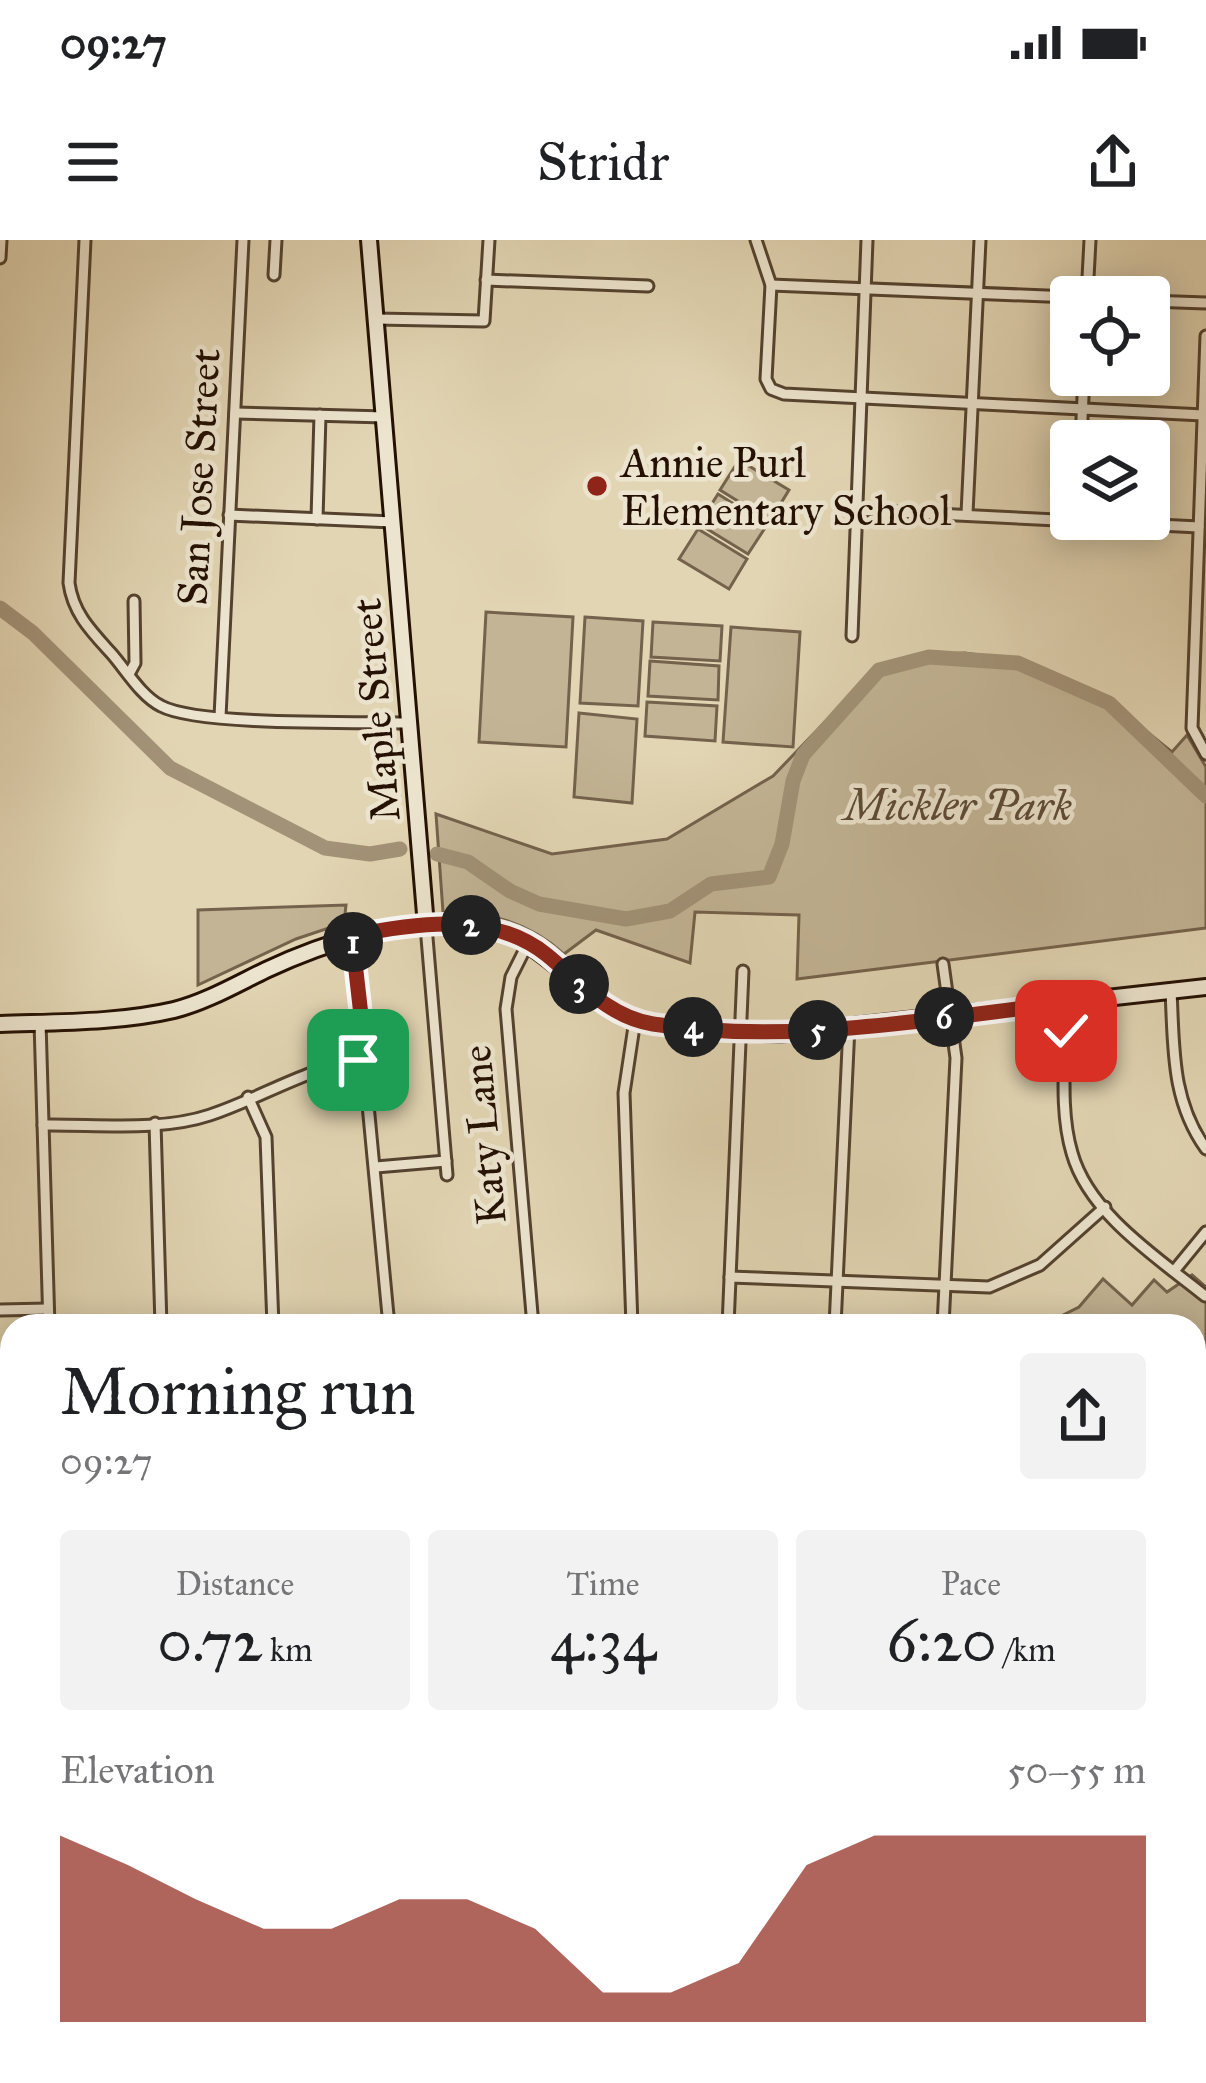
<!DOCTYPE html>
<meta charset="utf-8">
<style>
body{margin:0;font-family:"IM FELL Great Primer",serif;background:#f2f2f2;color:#202124;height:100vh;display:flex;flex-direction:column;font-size:45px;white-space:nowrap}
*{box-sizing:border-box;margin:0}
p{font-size:39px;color:#757577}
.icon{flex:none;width:66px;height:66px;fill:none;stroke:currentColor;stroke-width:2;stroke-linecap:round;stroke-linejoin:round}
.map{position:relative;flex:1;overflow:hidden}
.details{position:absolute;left:0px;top:1074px;width:1206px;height:771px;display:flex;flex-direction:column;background:#fff;border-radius:36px 36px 0 0;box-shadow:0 6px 30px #0003}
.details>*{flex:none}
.buttons{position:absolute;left:1050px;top:36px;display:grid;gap:24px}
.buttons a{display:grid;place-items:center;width:120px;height:120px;border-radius:12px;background:#fff;box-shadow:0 6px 30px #0003;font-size:60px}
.pin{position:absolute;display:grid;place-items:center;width:102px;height:102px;color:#fff;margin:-51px;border-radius:24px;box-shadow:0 6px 18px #0006}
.km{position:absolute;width:60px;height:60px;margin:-30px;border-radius:50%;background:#222;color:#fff;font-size:33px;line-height:60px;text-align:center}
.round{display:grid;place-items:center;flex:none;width:126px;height:126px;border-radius:12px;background:#f2f2f2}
.overview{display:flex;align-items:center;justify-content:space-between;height:204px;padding:0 60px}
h1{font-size:66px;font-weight:600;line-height:90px}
.stats{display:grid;grid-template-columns:repeat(3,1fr);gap:18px;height:204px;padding:12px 60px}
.stats div{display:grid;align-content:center;border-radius:12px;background:#f2f2f2;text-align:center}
.stats b{font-size:60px;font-weight:600}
.stats small{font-size:33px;font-weight:400}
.stats p{font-size:33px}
.chart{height:336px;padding:24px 60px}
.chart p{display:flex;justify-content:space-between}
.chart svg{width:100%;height:216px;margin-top:12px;fill:#8f2418;opacity:.7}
.status{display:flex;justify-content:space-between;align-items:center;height:84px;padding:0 60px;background:#fff;direction:ltr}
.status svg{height:33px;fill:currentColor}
header{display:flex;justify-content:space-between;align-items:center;height:156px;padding:0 60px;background:#fff;font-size:54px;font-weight:600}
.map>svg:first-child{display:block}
</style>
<div class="status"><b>09:27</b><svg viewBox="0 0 49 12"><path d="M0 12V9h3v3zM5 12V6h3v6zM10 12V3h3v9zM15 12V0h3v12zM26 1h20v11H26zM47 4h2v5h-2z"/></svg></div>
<header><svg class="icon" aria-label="menu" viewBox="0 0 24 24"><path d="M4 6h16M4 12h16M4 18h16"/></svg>Stridr<svg class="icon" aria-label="share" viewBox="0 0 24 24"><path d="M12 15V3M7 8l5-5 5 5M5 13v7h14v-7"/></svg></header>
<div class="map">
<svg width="1206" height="1843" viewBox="0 0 1206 1843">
<rect width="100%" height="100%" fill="#e2d5b3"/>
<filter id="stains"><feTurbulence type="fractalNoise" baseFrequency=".00167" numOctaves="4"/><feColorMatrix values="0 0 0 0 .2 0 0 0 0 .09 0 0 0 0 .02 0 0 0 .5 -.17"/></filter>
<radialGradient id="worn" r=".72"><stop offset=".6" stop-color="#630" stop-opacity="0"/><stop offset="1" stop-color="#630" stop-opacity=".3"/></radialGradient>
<g fill="#c2b495" stroke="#74624c" stroke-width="3">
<polygon points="739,220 789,250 770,281 720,250"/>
<polygon points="718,254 767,285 748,314 699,284"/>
<polygon points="698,289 747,319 729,349 679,319"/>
<polygon points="486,372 573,377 566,507 479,502"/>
<polygon points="585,377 643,381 638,466 580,463"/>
<polygon points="653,382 722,386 720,421 651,417"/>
<polygon points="731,387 800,392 793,507 723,502"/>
<path d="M965,413c99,14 132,37 207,99l15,-17 19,32v161l-409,51 2,-64 -104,-3 -5,51 -94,-33 -32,24c-36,-32 -74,-42 -121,-42l-7,-98 116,40 115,-15 106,-63 101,-105 46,-16z"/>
<polygon points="650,421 719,426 718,460 648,456"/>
<polygon points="647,462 717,466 715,501 645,496"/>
<polygon points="579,473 637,479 632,563 574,557"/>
<polygon points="346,665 344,683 296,699 198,745 198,670"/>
<polygon points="1192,1035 1206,1047 1206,1261 1194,1290 1194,1086 1041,1086 1079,1067 1103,1039 1132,1065 1154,1040 1167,1052"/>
</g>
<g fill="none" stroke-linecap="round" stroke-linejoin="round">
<g stroke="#a29277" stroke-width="15">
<polyline points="0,368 33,393 170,528 325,608 370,614 400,609"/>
<polyline points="437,614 468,622 510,651 539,664 626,679 670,671 711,644 769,637 782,604 793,541 803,515 879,430 929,417 1018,423 1109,463 1206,556"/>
<polyline points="1194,1200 1206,1187"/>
<polyline points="0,1807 12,1801"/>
</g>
<defs>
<g id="street">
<path d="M85,0l-16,343c4,30 22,48 42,70 15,17 30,43 50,53 37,20 199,16 249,17"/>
<polyline points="756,0 771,45 766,139 771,149 784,154 1203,175"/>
<polyline points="0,18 1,0"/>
<polyline points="274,35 276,0"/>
<polyline points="486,40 648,46"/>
<polyline points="771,45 1071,57"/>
<polyline points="1087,57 1090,0"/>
<polyline points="1149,61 1206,63"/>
<polyline points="376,79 484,81 489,0"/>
<polyline points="1206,96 1192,488 1206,514"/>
<polyline points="235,173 385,177"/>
<polyline points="1081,201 1084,135"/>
<polyline points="855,270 1199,287"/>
<polyline points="967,274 980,0"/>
<polyline points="229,275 393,282"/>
<polyline points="317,279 320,175"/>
<polyline points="852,396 867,0"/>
<polyline points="129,434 135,423 134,361"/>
<polyline points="220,477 243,0"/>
<polyline points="426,686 447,935"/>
<polyline points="352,696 389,1086"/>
<polyline points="528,703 511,737 506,769 533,1086"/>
<path d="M1171,751c3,57 0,109 35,158"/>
<path d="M1065,763c2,48 -7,103 7,150 17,61 86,105 133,143"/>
<polyline points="40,782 49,1086"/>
<polyline points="248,857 266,897 273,1086"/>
<polyline points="155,883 161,1086"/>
<path d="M43,885c53,-1 116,7 167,-10 56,-19 95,-47 156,-56"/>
<polyline points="376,927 446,921"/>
<polyline points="1174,1031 1206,992"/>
<polyline points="730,1037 989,1047 1040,1025 1105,967"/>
<polyline points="0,1070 48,1069"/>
<polyline points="632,1086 624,853 635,780"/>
<polyline points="728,1086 743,731"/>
<polyline points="835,1086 849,786"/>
<polyline points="943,1086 956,818 943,724"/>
<polyline points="752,1841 752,1843"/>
<polyline points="917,1843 941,1833"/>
</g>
<g id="secondary">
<polyline points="369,0 426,686"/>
<path d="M0,784c57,-2 118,-1 174,-14 32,-8 63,-26 92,-40 64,-30 133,-51 204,-45 65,5 95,57 147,87 38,23 118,19 163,22l426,-47"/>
</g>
</defs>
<use href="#street" stroke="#54422f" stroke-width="15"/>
<use href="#secondary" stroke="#251103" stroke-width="20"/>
<use href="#street" stroke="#ece4ce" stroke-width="9"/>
<use href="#secondary" stroke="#ece4ce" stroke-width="14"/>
</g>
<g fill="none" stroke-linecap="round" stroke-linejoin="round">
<defs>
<path id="route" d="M358,820l8,-1 -14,-123c62,-13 141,-25 195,19 33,27 61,62 106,69 136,21 276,-5 412,-21l1,28"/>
</defs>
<use href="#route" stroke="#fff" stroke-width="24"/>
<use href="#route" stroke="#8f2418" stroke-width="15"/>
</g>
<circle fill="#8f2418" stroke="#ece4ce" stroke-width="4.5" cx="597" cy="246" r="12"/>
<g text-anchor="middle" stroke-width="9" stroke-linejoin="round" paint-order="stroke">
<g font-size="42" fill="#251103" stroke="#ece4ce" text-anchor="start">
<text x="621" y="237">Annie Purl<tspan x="621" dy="48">Elementary School</tspan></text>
</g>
<g font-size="42" fill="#251103" stroke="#ece4ce">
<text transform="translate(198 237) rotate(-87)" y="15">San Jose Street</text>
<text transform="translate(375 470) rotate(-95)" y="15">Maple Street</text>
<text transform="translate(483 895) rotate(-95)" y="15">Katy Lane</text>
</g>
<g font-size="42" font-style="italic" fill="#5c4a36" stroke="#ece4ce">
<text x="958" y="580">Mickler Park</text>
</g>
</g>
<rect width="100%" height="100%" filter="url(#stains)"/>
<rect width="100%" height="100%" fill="url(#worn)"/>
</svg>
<div class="buttons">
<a><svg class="icon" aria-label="locate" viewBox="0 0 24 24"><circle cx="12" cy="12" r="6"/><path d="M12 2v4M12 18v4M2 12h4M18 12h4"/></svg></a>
<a><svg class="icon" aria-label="layers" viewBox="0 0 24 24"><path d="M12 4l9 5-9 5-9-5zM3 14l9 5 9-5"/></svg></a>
</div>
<div class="pin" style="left:358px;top:820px;background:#1e9e55"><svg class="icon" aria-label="arrive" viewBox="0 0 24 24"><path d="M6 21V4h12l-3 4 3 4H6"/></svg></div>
<div class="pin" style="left:1066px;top:791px;background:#d93025"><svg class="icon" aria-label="check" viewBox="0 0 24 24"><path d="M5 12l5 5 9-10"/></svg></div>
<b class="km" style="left:353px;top:702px">1</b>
<b class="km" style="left:471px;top:685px">2</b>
<b class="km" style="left:579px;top:744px">3</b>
<b class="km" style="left:693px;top:787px">4</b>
<b class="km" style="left:818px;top:790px">5</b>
<b class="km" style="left:944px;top:777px">6</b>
<section class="details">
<div class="overview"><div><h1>Morning run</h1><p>09:27</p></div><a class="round"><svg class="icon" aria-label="share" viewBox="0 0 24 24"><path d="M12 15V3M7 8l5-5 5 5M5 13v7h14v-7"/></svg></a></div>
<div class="stats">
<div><p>Distance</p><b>0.72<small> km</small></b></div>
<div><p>Time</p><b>4:34</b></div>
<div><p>Pace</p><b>6:20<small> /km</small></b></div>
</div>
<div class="chart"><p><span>Elevation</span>50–55 m</p>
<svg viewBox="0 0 160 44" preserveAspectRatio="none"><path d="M0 44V6L10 12L20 19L30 25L40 25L50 19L60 19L70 25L80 38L90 38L100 32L110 12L120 6L130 6L140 6L150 6L160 6V44z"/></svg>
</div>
</section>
</div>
